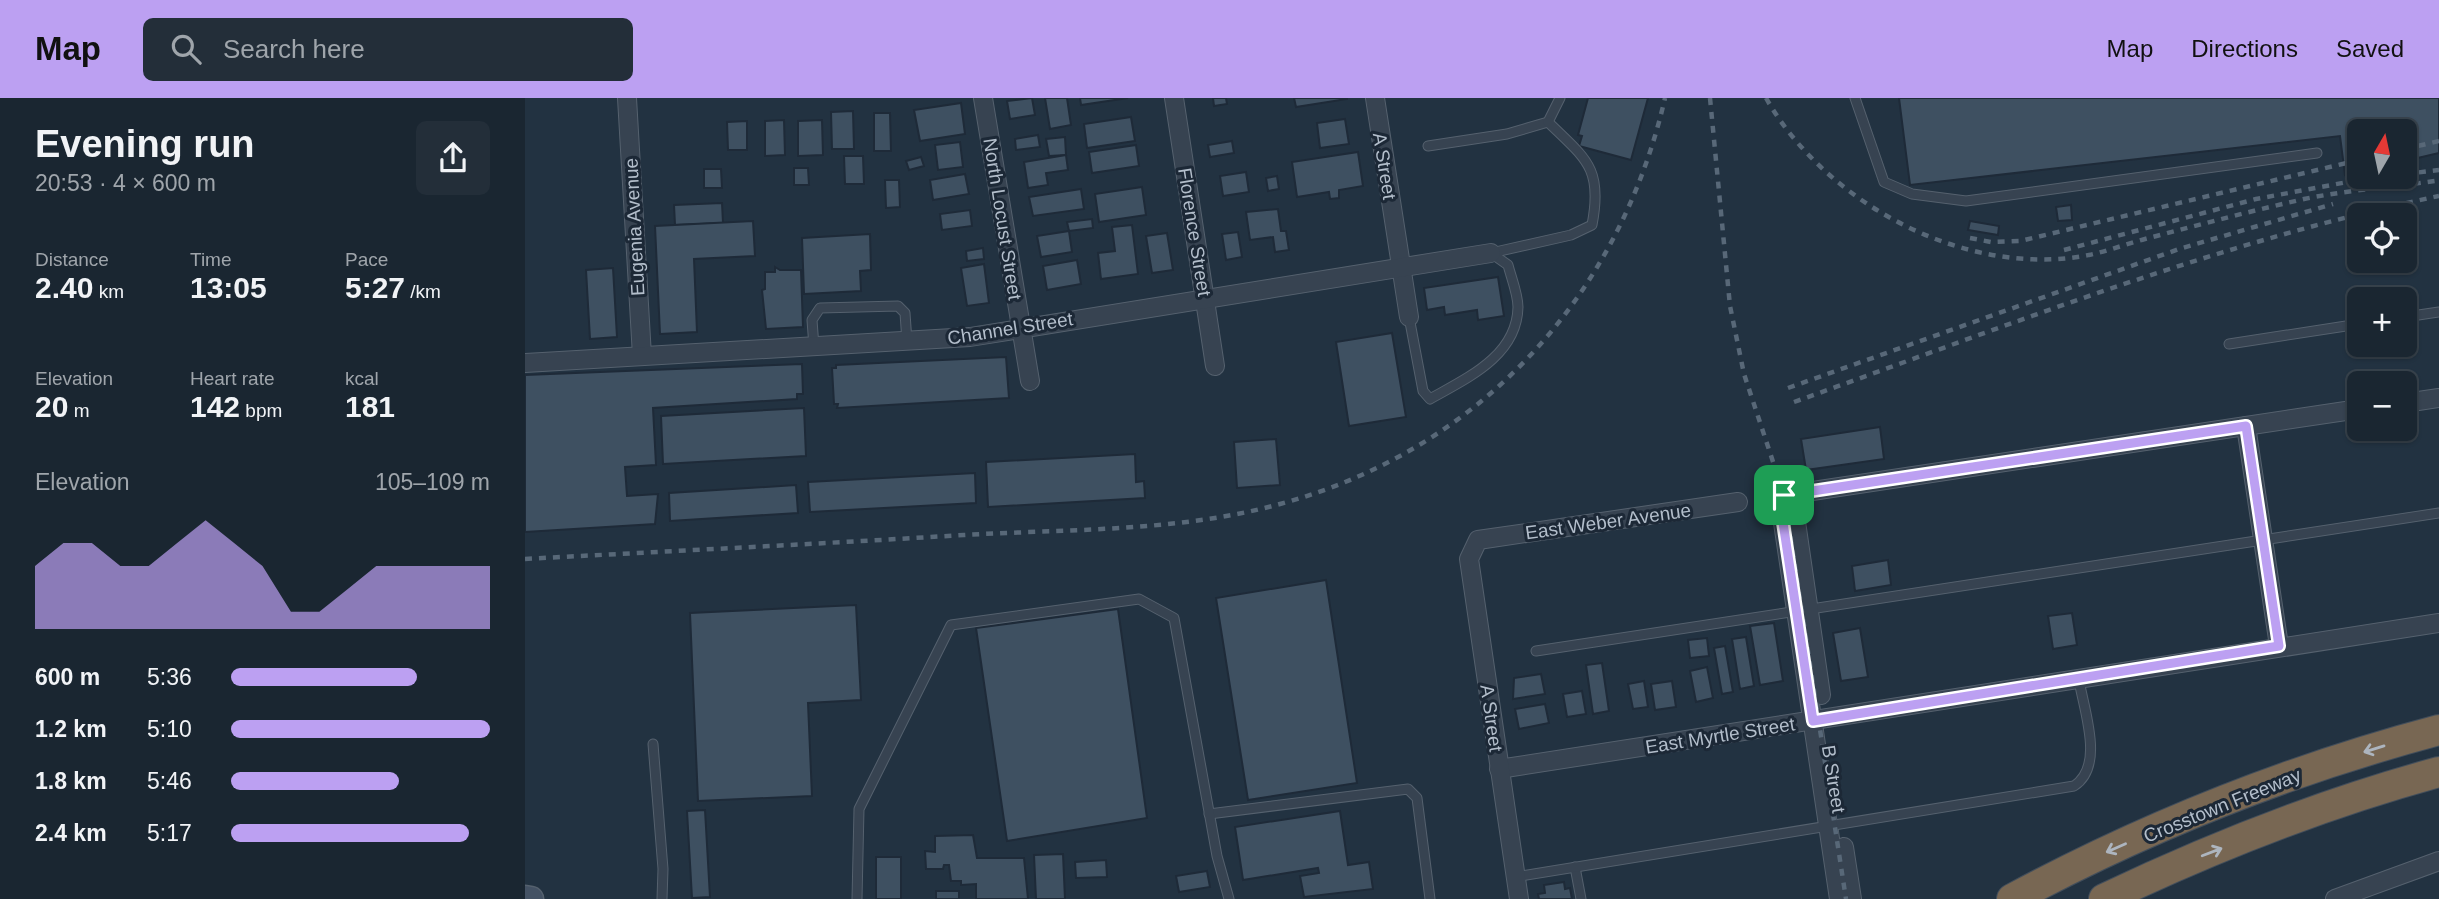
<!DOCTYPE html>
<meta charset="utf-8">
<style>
body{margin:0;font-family:Arial,sans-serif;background:#232e39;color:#f1f3f6;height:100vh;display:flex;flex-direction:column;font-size:26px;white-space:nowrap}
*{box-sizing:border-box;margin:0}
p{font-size:23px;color:#9fa5ab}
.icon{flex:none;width:38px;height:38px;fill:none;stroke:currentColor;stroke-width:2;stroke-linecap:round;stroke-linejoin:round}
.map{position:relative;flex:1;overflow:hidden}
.details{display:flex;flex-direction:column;background:#1a2631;width:525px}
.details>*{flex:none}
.needle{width:46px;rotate:9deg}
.tools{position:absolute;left:1822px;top:21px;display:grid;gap:14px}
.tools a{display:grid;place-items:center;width:70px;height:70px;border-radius:10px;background:#1a2631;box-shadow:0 2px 5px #0004,0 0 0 2px #38434d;font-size:35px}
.pin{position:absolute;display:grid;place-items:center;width:60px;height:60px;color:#fff;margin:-30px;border-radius:14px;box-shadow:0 4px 10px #0006}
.round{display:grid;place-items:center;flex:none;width:74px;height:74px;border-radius:10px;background:#232e39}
.overview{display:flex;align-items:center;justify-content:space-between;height:119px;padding:0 35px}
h1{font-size:38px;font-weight:700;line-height:52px}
.figures{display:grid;grid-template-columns:repeat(3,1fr);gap:10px;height:119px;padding:7px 35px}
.figures div{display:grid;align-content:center}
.figures b{font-size:30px;font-weight:700}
.figures small{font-size:19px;font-weight:400}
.figures p{font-size:19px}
.chart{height:196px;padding:14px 35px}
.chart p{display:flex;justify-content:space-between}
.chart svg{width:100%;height:126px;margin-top:7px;fill:#bca0f2;opacity:.7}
ul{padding:0 35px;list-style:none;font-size:23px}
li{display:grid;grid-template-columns:112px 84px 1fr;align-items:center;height:52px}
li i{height:18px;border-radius:9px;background:#bca0f2}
header{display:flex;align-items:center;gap:42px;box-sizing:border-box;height:98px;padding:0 35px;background:#bca0f2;color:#111}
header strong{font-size:33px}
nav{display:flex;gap:38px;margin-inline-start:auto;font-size:24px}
.search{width:490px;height:63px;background:#232e39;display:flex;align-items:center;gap:18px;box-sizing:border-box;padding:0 24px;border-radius:10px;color:#9fa5ab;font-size:26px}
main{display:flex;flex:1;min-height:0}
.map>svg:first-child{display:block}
</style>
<header>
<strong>Map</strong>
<div class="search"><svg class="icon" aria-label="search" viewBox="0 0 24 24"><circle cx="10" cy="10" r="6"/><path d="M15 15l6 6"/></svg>Search here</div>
<nav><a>Map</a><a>Directions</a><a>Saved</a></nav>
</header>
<main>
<section class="details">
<div class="overview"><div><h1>Evening run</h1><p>20:53 · 4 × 600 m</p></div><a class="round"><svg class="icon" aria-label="share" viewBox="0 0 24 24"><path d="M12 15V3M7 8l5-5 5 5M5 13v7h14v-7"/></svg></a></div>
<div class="figures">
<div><p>Distance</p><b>2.40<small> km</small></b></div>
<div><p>Time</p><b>13:05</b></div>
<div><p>Pace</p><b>5:27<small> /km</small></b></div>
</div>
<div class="figures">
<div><p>Elevation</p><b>20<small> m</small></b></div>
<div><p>Heart rate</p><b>142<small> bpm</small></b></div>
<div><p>kcal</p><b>181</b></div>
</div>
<div class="chart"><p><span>Elevation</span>105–109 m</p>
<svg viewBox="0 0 160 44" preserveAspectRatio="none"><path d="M0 44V22L10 14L20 14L30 22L40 22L50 14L60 6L70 14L80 22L90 38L100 38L110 30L120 22L130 22L140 22L150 22L160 22V44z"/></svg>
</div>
<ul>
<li><b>600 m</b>5:36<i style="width:72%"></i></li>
<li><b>1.2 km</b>5:10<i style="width:100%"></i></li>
<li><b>1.8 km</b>5:46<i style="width:65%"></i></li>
<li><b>2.4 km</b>5:17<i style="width:92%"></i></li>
</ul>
</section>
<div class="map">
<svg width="1914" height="801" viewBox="0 0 1914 801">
<rect width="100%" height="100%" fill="#223241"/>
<g fill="#3e5061" stroke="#1e2a38" stroke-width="2">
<polygon points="507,0 510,17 485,21 482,3"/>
<polygon points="520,0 542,0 546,27 525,31"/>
<polygon points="555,0 603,0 556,7"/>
<polygon points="688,0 701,0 702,6 689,8"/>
<polygon points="769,0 822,0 822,1 771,9"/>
<polygon points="1063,0 1123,0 1106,62 1054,48 1057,38 1053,37"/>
<polygon points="1374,0 1914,0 1914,55 1880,63 1880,33 1834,33 1834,74 1820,77 1815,38 1385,87"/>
<polygon points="436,5 440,36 395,43 389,12"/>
<polygon points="328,13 329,51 307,51 306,14"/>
<polygon points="349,15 365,15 366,53 349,53"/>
<polygon points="606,19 610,43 562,50 559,26"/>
<polygon points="820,21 824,46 795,50 792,25"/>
<polygon points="259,22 260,57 240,58 240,23"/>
<polygon points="297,22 298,57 273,58 273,23"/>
<polygon points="222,23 222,52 203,52 202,24"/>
<polygon points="513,37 515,49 491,52 490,41"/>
<polygon points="540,39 541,57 524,58 521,41"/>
<polygon points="707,43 709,55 685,59 683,47"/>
<polygon points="435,44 438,69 413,72 410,47"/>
<polygon points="611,47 614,68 567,75 564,54"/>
<polygon points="833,54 838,88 814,92 814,100 805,101 804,94 772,99 767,64"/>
<polygon points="541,57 543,72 521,75 523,87 503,90 499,64"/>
<polygon points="319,58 338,58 339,86 320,86"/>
<polygon points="396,59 399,68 384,72 381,63"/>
<polygon points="269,70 283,70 284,87 269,87"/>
<polygon points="179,71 196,71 197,90 179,90"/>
<polygon points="721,74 724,94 698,98 695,78"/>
<polygon points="440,76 444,96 408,102 405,82"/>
<polygon points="752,78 754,91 743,93 741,80"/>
<polygon points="360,82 374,82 375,109 361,110"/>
<polygon points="617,89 621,117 574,124 570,96"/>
<polygon points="556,91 559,111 508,118 504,99"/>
<polygon points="197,105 198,125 150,127 149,107"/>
<polygon points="1546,107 1547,122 1533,123 1531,109"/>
<polygon points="753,111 756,133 761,133 764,152 750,154 748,139 725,142 721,114"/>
<polygon points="445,112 447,128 417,132 415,116"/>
<polygon points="567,121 568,130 544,133 542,124"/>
<polygon points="228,123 230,158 169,161 172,234 135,236 130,128"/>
<polygon points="1445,123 1474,128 1473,137 1443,132"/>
<polygon points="607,127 613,176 576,181 573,155 590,153 587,129"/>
<polygon points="544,133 547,154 516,159 512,138"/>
<polygon points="713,134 717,159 701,162 697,136"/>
<polygon points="642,135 648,172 627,175 621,138"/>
<polygon points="345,136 346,172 335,173 336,193 279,196 277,140"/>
<polygon points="458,150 459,161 442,163 441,153"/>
<polygon points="552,162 556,186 522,192 518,168"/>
<polygon points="459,166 464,205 442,208 436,170"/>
<polygon points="250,169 255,172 276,172 278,229 241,231 237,192 240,191 240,174 250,174"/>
<polygon points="88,170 92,239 65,241 61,172"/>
<polygon points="973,179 979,218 953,222 952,212 920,217 919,209 902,212 899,190"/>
<polygon points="867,235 881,319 824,328 811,244"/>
<polygon points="481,259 484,300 312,310 313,306 309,306 307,270 311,270 311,267"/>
<polygon points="277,266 278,296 272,296 272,301 128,310 131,367 100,369 102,398 133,396 130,426 0,434 0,277"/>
<polygon points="279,310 281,358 138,366 136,318"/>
<polygon points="1355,329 1359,361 1281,372 1276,341"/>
<polygon points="751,341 755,387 712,390 709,344"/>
<polygon points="610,356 611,384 619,383 620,400 463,409 461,364"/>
<polygon points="450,375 451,405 285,414 283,384"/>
<polygon points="271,387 273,415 145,423 144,395"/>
<polygon points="1363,462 1366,487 1330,493 1327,468"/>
<polygon points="801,482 832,685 723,702 691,500"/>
<polygon points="331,507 336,602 283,605 287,698 173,703 165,515"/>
<polygon points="593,511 622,720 482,743 451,530"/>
<polygon points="1547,515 1552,547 1528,551 1523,518"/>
<polygon points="1249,525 1258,583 1235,587 1225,528"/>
<polygon points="1335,530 1343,579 1316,583 1308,535"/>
<polygon points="1221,539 1229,588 1215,591 1207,541"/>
<polygon points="1182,540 1184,558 1165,560 1163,542"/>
<polygon points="1200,548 1208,594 1197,596 1189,550"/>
<polygon points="1077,565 1084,613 1068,616 1061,567"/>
<polygon points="1182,569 1188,600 1171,604 1165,573"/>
<polygon points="1016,576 1020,596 988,601 989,580"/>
<polygon points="1119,583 1123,609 1108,611 1103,586"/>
<polygon points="1147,583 1151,609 1130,612 1126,586"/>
<polygon points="1057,593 1061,616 1042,619 1038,596"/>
<polygon points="1020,606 1024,625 994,631 990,611"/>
<polygon points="180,712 185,799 167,800 162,713"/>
<polygon points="815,713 823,767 844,764 848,791 779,799 775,778 794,775 793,770 718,782 710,729"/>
<polygon points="448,737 452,760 499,760 503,801 451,801 451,786 436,787 436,783 426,783 424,767 419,767 418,771 401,771 400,753 410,754 410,738"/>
<polygon points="538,756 540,801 511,801 509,757"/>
<rect x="351" y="759" width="25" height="42"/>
<polygon points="581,762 582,779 551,780 550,764"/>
<polygon points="682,773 685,789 654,794 651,778"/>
<polygon points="1039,784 1040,791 1045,790 1047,801 1014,801 1013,796 1020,795 1019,787"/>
<rect x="411" y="793" width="23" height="8"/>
</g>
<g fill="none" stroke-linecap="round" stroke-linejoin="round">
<defs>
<g id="lane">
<polyline points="1330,0 1359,84 1387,96 1441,103 1792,55"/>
<polyline points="903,48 982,36 1023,24 1035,0"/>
<path d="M966,155l80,-18 21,-10c11,-57 -6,-66 -44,-103"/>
<path d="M884,219l14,74 7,8c37,-21 87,-43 88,-92 0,-13 -7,-30 -10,-42l-17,-12"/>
<polyline points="1880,219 1914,214"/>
<polyline points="1704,246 1834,226"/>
<polyline points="289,249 287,222 295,210 373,208 380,215 382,244"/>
<polyline points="1011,553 1914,415"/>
<polyline points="128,646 138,771 137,801"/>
<polyline points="684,716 883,691 892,700 905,801"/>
<polyline points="1050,769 1056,801"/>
<path d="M990,779l559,-91c31,-20 10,-75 5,-106"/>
<polyline points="332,801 334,711 426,527 614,501 649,520 692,758 704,801"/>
</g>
<g id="street">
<polyline points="102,0 117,258"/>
<polyline points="458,0 505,283"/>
<polyline points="649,0 690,268"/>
<polyline points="850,0 884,219"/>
<polyline points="0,265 445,239 966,155"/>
<polyline points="1880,305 1914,300"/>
<polyline points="1721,328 1754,548"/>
<polyline points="1267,396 1296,597"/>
<polyline points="974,671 1914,525"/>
<polyline points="1319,749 1327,801"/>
<polyline points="994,801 944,461 953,442 1213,404"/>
<polyline points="1314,801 1254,398 1834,311"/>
<polyline points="1810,801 1914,763"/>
</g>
<polyline id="secondary" points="0,800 6,801"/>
<g id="highway">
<path d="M1487,801c134,-72 280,-130 427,-169"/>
<path d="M1579,801c107,-51 221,-96 335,-127"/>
</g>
</defs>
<use href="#lane" stroke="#55616e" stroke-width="11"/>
<use href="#street" stroke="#55616e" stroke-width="20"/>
<use href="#secondary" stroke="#55616e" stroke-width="27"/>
<use href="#highway" stroke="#424e5b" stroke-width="32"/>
<use href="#lane" stroke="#374351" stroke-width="9"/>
<use href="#street" stroke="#374351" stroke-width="18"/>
<use href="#secondary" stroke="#445264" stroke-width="24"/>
<use href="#highway" stroke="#786753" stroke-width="30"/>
<g stroke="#586878" stroke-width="4.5" stroke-dasharray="7 7" stroke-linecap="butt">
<polyline points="1185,0 1205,208 1219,276 1259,397 1321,801"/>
<path d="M1241,0c60,106 201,181 323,157 19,-4 37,-11 56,-16 53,-14 106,-28 159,-40 44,-9 88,-12 131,-18"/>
<polyline points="1880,51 1914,43"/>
<polyline points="1880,76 1914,72"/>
<polyline points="1445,140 1466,144 1495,143 1834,62"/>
<polyline points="1539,152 1731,101 1828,83"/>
<polyline points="1263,290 1654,151 1808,106"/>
<path d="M1269,304c213,-76 423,-160 645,-206"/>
<path d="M0,461c146,-8 293,-15 439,-24 104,-6 215,-3 316,-31 199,-54 339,-206 385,-406"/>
</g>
</g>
<defs><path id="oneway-shaft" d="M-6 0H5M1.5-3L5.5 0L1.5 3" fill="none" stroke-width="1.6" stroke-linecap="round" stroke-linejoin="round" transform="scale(1.75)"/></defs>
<g stroke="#adb5bf">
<use href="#oneway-shaft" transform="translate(1849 651) rotate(163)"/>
<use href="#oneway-shaft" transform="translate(1591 750) rotate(156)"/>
<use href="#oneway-shaft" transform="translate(1687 754) rotate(-21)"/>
</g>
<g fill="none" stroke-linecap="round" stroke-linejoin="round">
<defs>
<polygon id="route" points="1721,328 1754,548 1288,623 1254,398"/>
</defs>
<use href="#route" stroke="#fff" stroke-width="14"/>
<use href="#route" stroke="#bca0f2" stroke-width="9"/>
</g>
<g text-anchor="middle" stroke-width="6" stroke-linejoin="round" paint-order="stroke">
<g font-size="19" fill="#b3becb" stroke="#1c2836">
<text transform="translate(860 68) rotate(81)" y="7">A Street</text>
<text transform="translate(478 121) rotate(81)" y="7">North Locust Street</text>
<text transform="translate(109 129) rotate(-93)" y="7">Eugenia Avenue</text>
<text transform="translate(670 134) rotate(81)" y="7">Florence Street</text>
<text transform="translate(485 230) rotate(-9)" y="7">Channel Street</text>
<text transform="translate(1083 423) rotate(-8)" y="7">East Weber Avenue</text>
<text transform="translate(967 620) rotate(82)" y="7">A Street</text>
<text transform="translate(1195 637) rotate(-9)" y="7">East Myrtle Street</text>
<text transform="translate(1309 681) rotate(81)" y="7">B Street</text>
<text transform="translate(1697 707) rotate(-22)" y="7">Crosstown Freeway</text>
</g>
</g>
</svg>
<div class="tools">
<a><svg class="needle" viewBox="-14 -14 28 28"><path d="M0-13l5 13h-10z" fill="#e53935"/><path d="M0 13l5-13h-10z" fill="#9fa5ab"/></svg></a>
<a><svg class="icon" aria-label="locate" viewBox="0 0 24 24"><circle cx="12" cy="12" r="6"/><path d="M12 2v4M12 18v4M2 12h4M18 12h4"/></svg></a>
<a>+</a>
<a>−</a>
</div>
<div class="pin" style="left:1259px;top:397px;background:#1e9e55"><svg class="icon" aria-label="arrive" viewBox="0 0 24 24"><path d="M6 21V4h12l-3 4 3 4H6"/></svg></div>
</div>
</main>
